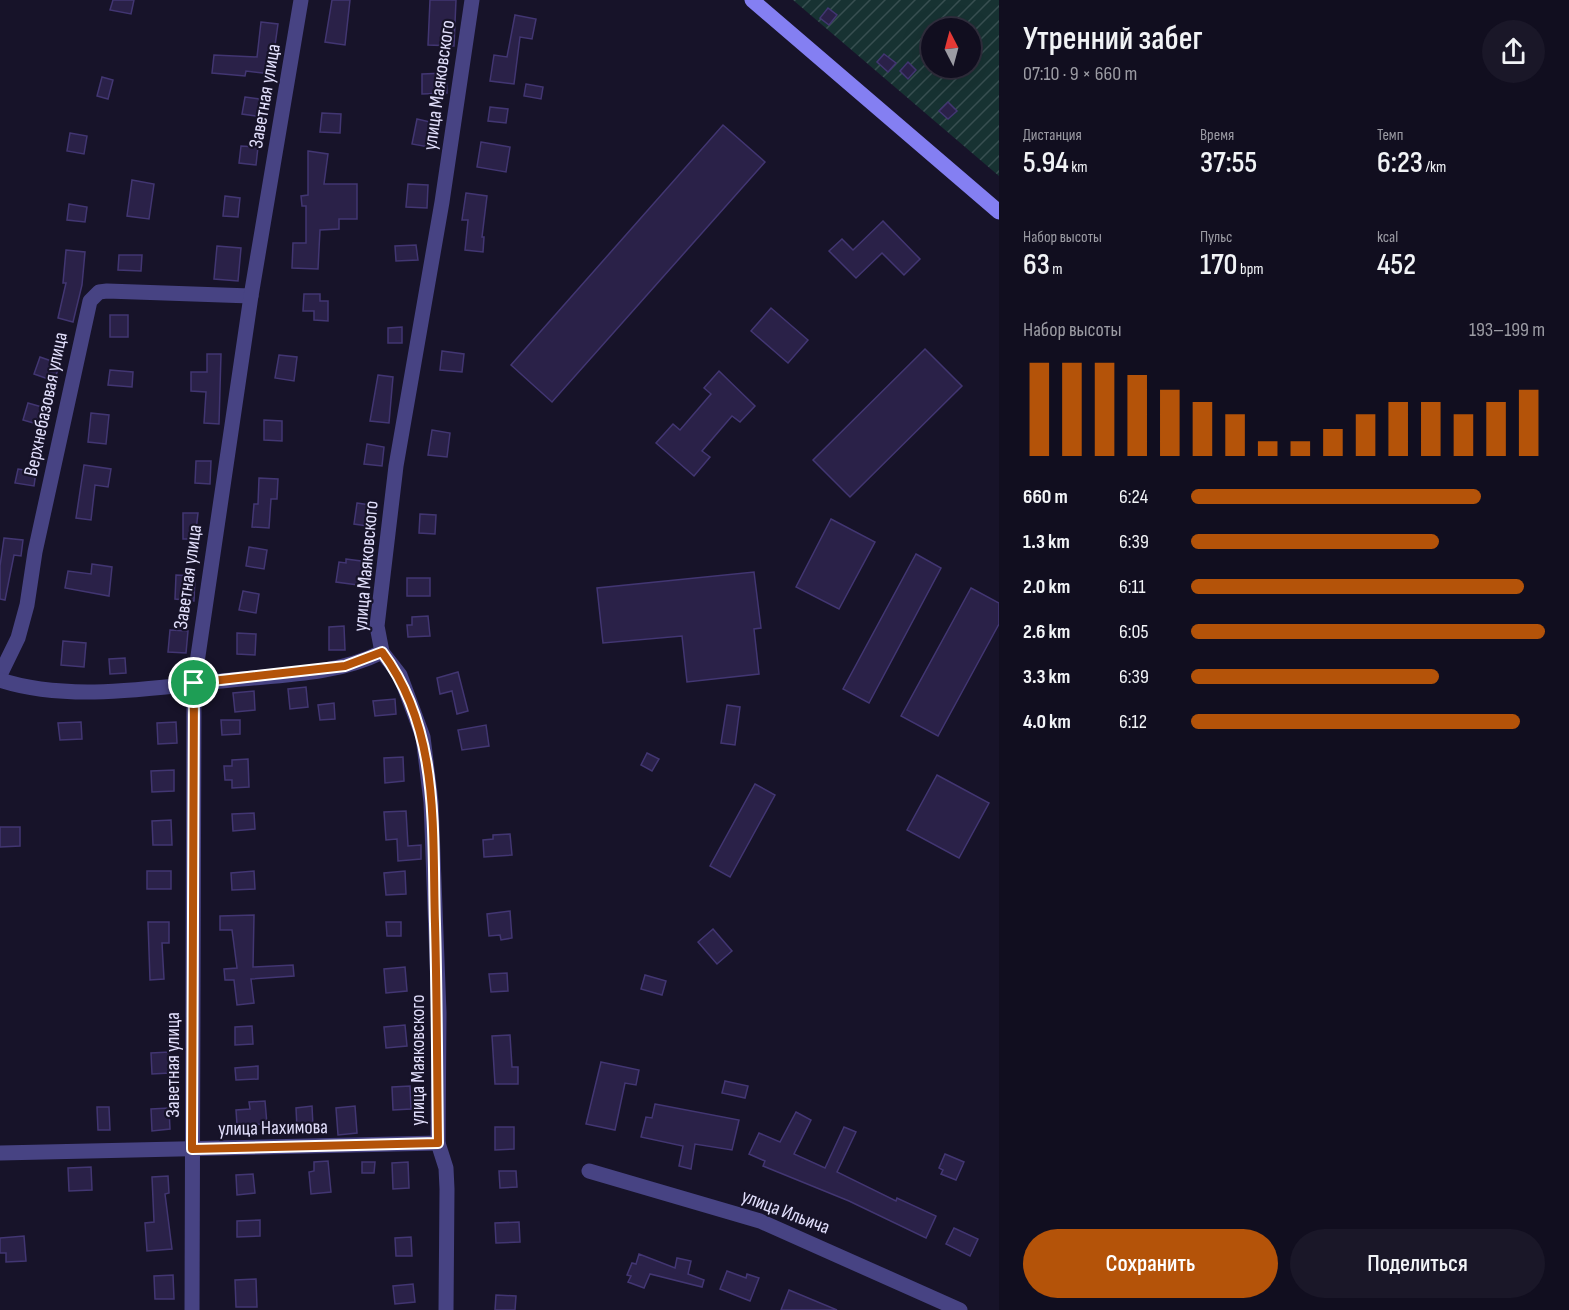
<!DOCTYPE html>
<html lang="ru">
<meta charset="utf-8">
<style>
body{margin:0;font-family:"Sofia Sans Condensed",sans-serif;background:#1a1728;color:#f1f3f6;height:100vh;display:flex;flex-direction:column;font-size:22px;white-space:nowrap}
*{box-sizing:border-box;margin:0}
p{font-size:20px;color:#9c9ca4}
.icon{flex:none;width:33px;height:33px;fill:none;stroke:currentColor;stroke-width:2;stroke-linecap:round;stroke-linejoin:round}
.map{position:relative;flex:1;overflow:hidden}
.side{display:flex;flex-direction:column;background:#110e1f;width:570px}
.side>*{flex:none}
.needle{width:39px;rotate:354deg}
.buttons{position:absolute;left:921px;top:18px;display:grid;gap:12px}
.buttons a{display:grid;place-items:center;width:60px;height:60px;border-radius:50%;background:#110e1f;box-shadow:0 6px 24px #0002,0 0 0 2px #302e3d;font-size:30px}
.pin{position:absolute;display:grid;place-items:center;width:51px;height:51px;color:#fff;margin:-26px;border:3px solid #fff;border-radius:50%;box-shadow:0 2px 6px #0007}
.round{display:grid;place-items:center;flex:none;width:63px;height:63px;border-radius:32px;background:#1a1728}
.headline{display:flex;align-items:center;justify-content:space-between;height:102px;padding:0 24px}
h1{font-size:33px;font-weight:600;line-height:45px}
.figures{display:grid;grid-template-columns:repeat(3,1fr);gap:9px;height:102px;padding:6px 24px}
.figures div{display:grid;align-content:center}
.figures b{font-size:30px;font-weight:600}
.figures small{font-size:16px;font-weight:400}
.figures p{font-size:16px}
.chart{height:168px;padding:12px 24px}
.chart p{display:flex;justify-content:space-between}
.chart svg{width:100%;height:108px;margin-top:6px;stroke:#b45309;stroke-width:6}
.action{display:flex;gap:12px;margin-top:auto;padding:12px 24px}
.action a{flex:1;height:69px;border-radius:36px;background:#b45309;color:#fff;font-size:24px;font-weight:600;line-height:69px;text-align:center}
.action a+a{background:#1a1728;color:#f1f3f6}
ul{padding:0 24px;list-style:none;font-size:20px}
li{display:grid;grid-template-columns:96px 72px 1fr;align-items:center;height:45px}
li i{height:15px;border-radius:8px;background:#b45309}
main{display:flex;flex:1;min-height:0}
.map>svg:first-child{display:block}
</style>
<main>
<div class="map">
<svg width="999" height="1310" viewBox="0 0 999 1310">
<defs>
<pattern id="garden-furrows" width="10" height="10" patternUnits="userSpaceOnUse" patternTransform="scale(1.5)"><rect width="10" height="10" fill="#173232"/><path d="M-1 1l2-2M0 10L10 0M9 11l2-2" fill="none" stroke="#384f51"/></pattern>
</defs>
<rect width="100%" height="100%" fill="#171329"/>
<path fill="url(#garden-furrows)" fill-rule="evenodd" d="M793,0h206v176zM932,28h38v40h-38z"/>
<g fill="#2a2148" stroke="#423672" stroke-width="1.5">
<polygon points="113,0 134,0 131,14 110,10"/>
<polygon points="332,0 350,0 345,45 325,42"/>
<polygon points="430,0 456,0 454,46 428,45"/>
<polygon points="828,8 837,15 829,25 820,18"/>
<polygon points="515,15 536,19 532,39 520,37 514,84 490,81 494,55 507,57"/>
<polygon points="261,22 278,24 271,74 246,71 245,76 212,73 214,55 257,57"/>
<polygon points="884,54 896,63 888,72 877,62"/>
<polygon points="908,62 916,70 908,79 900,71"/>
<polygon points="446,73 447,93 422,94 422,74"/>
<polygon points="102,77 113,80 108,99 97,96"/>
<polygon points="526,84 543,87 541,99 524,96"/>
<polygon points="245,97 268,100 264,117 242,114"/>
<polygon points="948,102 957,111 948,119 939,111"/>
<polygon points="490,107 508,109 506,123 488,121"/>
<polygon points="322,113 341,114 340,133 320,132"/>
<polygon points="417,119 439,124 434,148 412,144"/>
<polygon points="723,125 765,162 552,402 511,365"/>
<polygon points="70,133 87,136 84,154 67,151"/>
<polygon points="481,142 510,147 506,172 477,167"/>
<polygon points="241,146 258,147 256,165 239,163"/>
<polygon points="308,151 328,154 324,184 357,184 357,219 339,219 339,229 320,230 318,269 292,268 293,243 306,243 306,206 302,206 301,196 308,195"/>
<polygon points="132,180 154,184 149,219 127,216"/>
<polygon points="408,184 428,185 427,208 406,207"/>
<polygon points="466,193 487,196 482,237 484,237 483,252 465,250 468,220 462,220"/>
<polygon points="225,196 240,198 238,217 223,216"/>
<polygon points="69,204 87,207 85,222 67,220"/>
<polygon points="883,221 920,259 904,275 882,253 856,278 829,251 842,239 853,250"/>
<polygon points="416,245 418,260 396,261 395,246"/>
<polygon points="217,246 241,248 238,281 214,279"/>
<polygon points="66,250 85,252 82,285 73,322 58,318 66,283 63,283"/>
<polygon points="119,255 142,255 141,271 118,270"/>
<polygon points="304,294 320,294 320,301 328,301 328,321 314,320 314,311 303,311"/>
<polygon points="771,308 808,340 788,363 751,331"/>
<rect x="110" y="315" width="18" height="22"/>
<polygon points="402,327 402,343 388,343 388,328"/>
<polygon points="925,349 962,386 850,497 813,460"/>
<polygon points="442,351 464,354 462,372 440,370"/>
<polygon points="207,354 221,354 219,424 204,423 206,392 191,391 191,372 207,372"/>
<polygon points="279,355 297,357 294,381 275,378"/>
<polygon points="40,357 60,364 54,381 34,374"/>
<polygon points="110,370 133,372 132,387 108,385"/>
<polygon points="719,371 755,406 740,422 732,416 702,451 710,457 694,476 656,443 673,424 680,430 711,394 704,388"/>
<polygon points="378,375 393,377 389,423 370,421"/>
<polygon points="28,403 49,409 44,426 23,420"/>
<polygon points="91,413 109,415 106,444 88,442"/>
<polygon points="264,420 282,421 282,441 264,440"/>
<polygon points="432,430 450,433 447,457 428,455"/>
<polygon points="367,444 384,447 382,466 364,464"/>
<polygon points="196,461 211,461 210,484 195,483"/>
<polygon points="84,465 111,469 108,487 95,485 91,520 76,518"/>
<polygon points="18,469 36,472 34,486 15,483"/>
<polygon points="259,478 278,479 277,499 271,499 269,528 252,527 254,504 258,504"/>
<polygon points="357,503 377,506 374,527 354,524"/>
<polygon points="183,513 198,513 195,539 183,539"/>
<polygon points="420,514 436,515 435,534 419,533"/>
<polygon points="831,519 875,542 839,609 796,587"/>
<polygon points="4,538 23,540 21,556 14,555 5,600 0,599 0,566"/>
<polygon points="249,547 267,550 264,569 246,566"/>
<polygon points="916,554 941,568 869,703 843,689"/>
<polygon points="346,559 361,561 361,565 368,566 365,586 336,582 339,562 346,563"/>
<polygon points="92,564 112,567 109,596 65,588 68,571 91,574"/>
<polygon points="754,572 761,628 754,629 759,674 687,682 682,636 603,643 597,588"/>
<polygon points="176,575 195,576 194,601 175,599"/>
<rect x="407" y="578" width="23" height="18"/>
<polygon points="971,588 999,603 999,624 938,736 901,716"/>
<polygon points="243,591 259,594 256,613 239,610"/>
<polygon points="428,616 430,636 408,637 407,625 412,625 412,617"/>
<polygon points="344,626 345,650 329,650 329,627"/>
<polygon points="170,630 188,631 186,653 168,652"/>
<polygon points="237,633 256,634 255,655 237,654"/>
<polygon points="63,641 86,643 84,667 61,665"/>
<polygon points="125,658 126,673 110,674 109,659"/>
<polygon points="458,672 468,711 457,714 452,691 440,694 437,678"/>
<polygon points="306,687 308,707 290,709 288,689"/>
<polygon points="254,691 255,710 235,712 233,693"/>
<polygon points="395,699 396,714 375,716 373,701"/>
<polygon points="334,703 335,719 320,720 318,705"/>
<polygon points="727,705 740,707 735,745 721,743"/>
<polygon points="221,720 240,720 240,734 222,735"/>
<polygon points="81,722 82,739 60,740 58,723"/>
<polygon points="176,722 177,743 158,744 157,723"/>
<polygon points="486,725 489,746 462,750 458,730"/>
<polygon points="647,753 659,759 652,771 641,765"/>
<polygon points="403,757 404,781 385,783 384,758"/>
<polygon points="248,759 249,787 232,788 232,780 225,780 224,766 232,766 232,760"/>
<polygon points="174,770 174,791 152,792 151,771"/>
<polygon points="937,775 989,803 959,858 907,830"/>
<polygon points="755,784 775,795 730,877 710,866"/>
<polygon points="406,811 408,846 421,845 421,859 398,861 397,839 386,840 384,812"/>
<polygon points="254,813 255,829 233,831 232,814"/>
<polygon points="171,820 172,845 153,845 152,821"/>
<polygon points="0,827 20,827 20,846 0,847"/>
<polygon points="510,834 512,855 484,857 483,840 493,839 493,835"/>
<rect x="147" y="871" width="24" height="18"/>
<polygon points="254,871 255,889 232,890 231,873"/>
<polygon points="405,871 406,894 386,895 384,873"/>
<polygon points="510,911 512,938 501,940 500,935 489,936 487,914"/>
<polygon points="254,915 253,967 293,965 294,976 251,979 254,1003 237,1005 234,980 225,980 224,969 237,968 232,930 220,930 220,916"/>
<polygon points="148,922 169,922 169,943 162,943 164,979 150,980"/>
<polygon points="386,922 401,922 401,936 387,936"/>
<polygon points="713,929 732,951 717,964 698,942"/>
<polygon points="405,967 407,991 386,993 384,969"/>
<polygon points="507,973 508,991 491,992 489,974"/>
<polygon points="645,975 666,981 662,995 641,989"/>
<polygon points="405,1025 407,1046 386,1048 384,1027"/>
<polygon points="252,1026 253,1044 235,1045 235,1027"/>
<polygon points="510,1035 512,1067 518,1067 518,1084 495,1084 492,1036"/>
<polygon points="169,1052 170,1073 152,1074 151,1053"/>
<polygon points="601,1062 639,1070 636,1085 625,1083 615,1130 586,1124"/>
<polygon points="258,1066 258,1079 236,1080 235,1068"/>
<polygon points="725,1081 748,1086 745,1098 722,1093"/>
<polygon points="410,1086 411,1109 393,1110 392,1087"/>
<polygon points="265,1101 267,1124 237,1125 236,1110 250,1109 249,1102"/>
<polygon points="655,1104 739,1120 732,1150 695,1144 691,1169 679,1166 683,1146 641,1137 646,1117 652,1118"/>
<polygon points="312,1106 313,1126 297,1128 296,1108"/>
<polygon points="355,1106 357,1133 338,1135 336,1108"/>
<polygon points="97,1107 109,1107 110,1130 98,1130"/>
<polygon points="169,1108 170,1129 152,1131 151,1109"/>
<polygon points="796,1112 811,1120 794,1154 825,1168 844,1127 856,1132 837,1172 896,1201 897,1198 936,1216 926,1238 849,1201 763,1166 765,1161 749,1154 759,1133 780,1142"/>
<polygon points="495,1127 514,1127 514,1149 495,1150"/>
<polygon points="945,1154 964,1162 956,1180 941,1174 943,1170 939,1168"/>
<polygon points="328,1161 331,1192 311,1194 309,1172 314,1171 314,1162"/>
<polygon points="362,1162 375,1162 374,1173 362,1173"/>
<polygon points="408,1162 409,1188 393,1189 392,1163"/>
<polygon points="91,1167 92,1190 69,1191 68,1168"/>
<polygon points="499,1171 516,1171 517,1187 500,1188"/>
<polygon points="253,1174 255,1193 237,1195 236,1175"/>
<polygon points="168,1176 169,1193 165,1194 172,1249 147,1251 145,1223 154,1222 152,1177"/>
<polygon points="260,1220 260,1236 237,1237 237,1221"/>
<polygon points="519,1222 520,1242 496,1243 495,1223"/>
<polygon points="954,1228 978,1239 970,1256 946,1244"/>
<polygon points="24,1236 26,1261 6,1262 6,1253 0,1253 0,1238"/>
<polygon points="411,1237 412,1256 396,1256 395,1238"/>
<polygon points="639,1254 675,1268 677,1258 691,1261 688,1274 704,1280 702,1287 650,1274 644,1288 628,1282 631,1276 627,1275 632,1263 636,1264"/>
<polygon points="727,1271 746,1278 747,1274 759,1278 750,1301 720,1289"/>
<polygon points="173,1275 174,1299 155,1299 154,1276"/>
<polygon points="256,1279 257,1307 236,1307 235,1280"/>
<polygon points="413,1284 415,1302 395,1304 393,1286"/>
<polygon points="789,1290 837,1310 781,1310"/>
<polygon points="496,1295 516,1296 515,1310 495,1310"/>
</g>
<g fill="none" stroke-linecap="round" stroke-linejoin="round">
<g stroke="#474383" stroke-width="15">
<polyline points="0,675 18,638 27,605 35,552 90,301 99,292 107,291 251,296"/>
<path d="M0,680c70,23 158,7 231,0 49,-5 106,-5 151,-28"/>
<polyline points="0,1153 438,1143"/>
<polyline points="589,1171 760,1221 960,1310"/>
<polyline points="192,1310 194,683 251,296 301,0"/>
<polyline points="446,1310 447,1189 446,1168 438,1143 439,1013 431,802 423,737 400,675 382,652 377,626 396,466 442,202 472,0"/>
</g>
<polyline stroke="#847ff2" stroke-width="15" points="752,0 999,212"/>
</g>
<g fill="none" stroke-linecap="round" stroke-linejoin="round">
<defs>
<path id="route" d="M382,652c59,79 50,179 53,272 2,73 2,146 3,219l-246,6 2,-466 151,-17z"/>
</defs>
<use href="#route" stroke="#fff" stroke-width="12"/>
<use href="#route" stroke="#b45309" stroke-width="8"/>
</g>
<g text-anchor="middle" stroke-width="4.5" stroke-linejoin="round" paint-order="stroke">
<g font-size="20" fill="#e2dffc" stroke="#171329">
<text transform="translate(438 85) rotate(-82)" y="7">улица Маяковского</text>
<text transform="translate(264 96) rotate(-80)" y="7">Заветная улица</text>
<text transform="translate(45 404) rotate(-78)" y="7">Верхнебазовая улица</text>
<text transform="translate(365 566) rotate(-85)" y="7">улица Маяковского</text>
<text transform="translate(187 577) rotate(-82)" y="7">Заветная улица</text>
<text transform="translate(417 1060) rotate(-90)" y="7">улица Маяковского</text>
<text transform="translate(172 1065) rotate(-90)" y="7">Заветная улица</text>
<text transform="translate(273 1127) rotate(-1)" y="7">улица Нахимова</text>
<text transform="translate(786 1211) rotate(21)" y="7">улица Ильича</text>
</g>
</g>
</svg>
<div class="buttons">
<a><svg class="needle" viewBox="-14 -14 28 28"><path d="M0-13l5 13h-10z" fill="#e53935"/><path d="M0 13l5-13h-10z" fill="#9c9ca4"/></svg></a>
</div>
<div class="pin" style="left:194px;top:683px;background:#1e9e55"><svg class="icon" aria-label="arrive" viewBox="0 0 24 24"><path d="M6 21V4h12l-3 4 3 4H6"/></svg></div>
</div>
<section class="side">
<div class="headline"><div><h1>Утренний забег</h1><p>07:10 · 9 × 660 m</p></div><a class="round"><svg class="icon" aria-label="share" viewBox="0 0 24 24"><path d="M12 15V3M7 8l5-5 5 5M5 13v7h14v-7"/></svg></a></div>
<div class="figures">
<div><p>Дистанция</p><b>5.94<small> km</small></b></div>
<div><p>Время</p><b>37:55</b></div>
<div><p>Темп</p><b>6:23<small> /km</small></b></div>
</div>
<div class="figures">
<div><p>Набор высоты</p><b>63<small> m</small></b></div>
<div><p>Пульс</p><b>170<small> bpm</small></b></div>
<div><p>kcal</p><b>452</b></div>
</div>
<div class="chart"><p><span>Набор высоты</span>193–199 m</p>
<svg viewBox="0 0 160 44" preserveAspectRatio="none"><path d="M5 44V6M15 44V6M25 44V6M35 44V11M45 44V17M55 44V22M65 44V27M75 44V38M85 44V38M95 44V33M105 44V27M115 44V22M125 44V22M135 44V27M145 44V22M155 44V17"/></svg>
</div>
<ul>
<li><b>660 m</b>6:24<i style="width:82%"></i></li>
<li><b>1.3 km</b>6:39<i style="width:70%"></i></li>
<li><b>2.0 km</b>6:11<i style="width:94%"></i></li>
<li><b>2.6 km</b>6:05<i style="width:100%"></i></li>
<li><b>3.3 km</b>6:39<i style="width:70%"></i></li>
<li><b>4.0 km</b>6:12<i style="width:93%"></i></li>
</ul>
<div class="action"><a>Сохранить</a><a>Поделиться</a></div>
</section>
</main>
